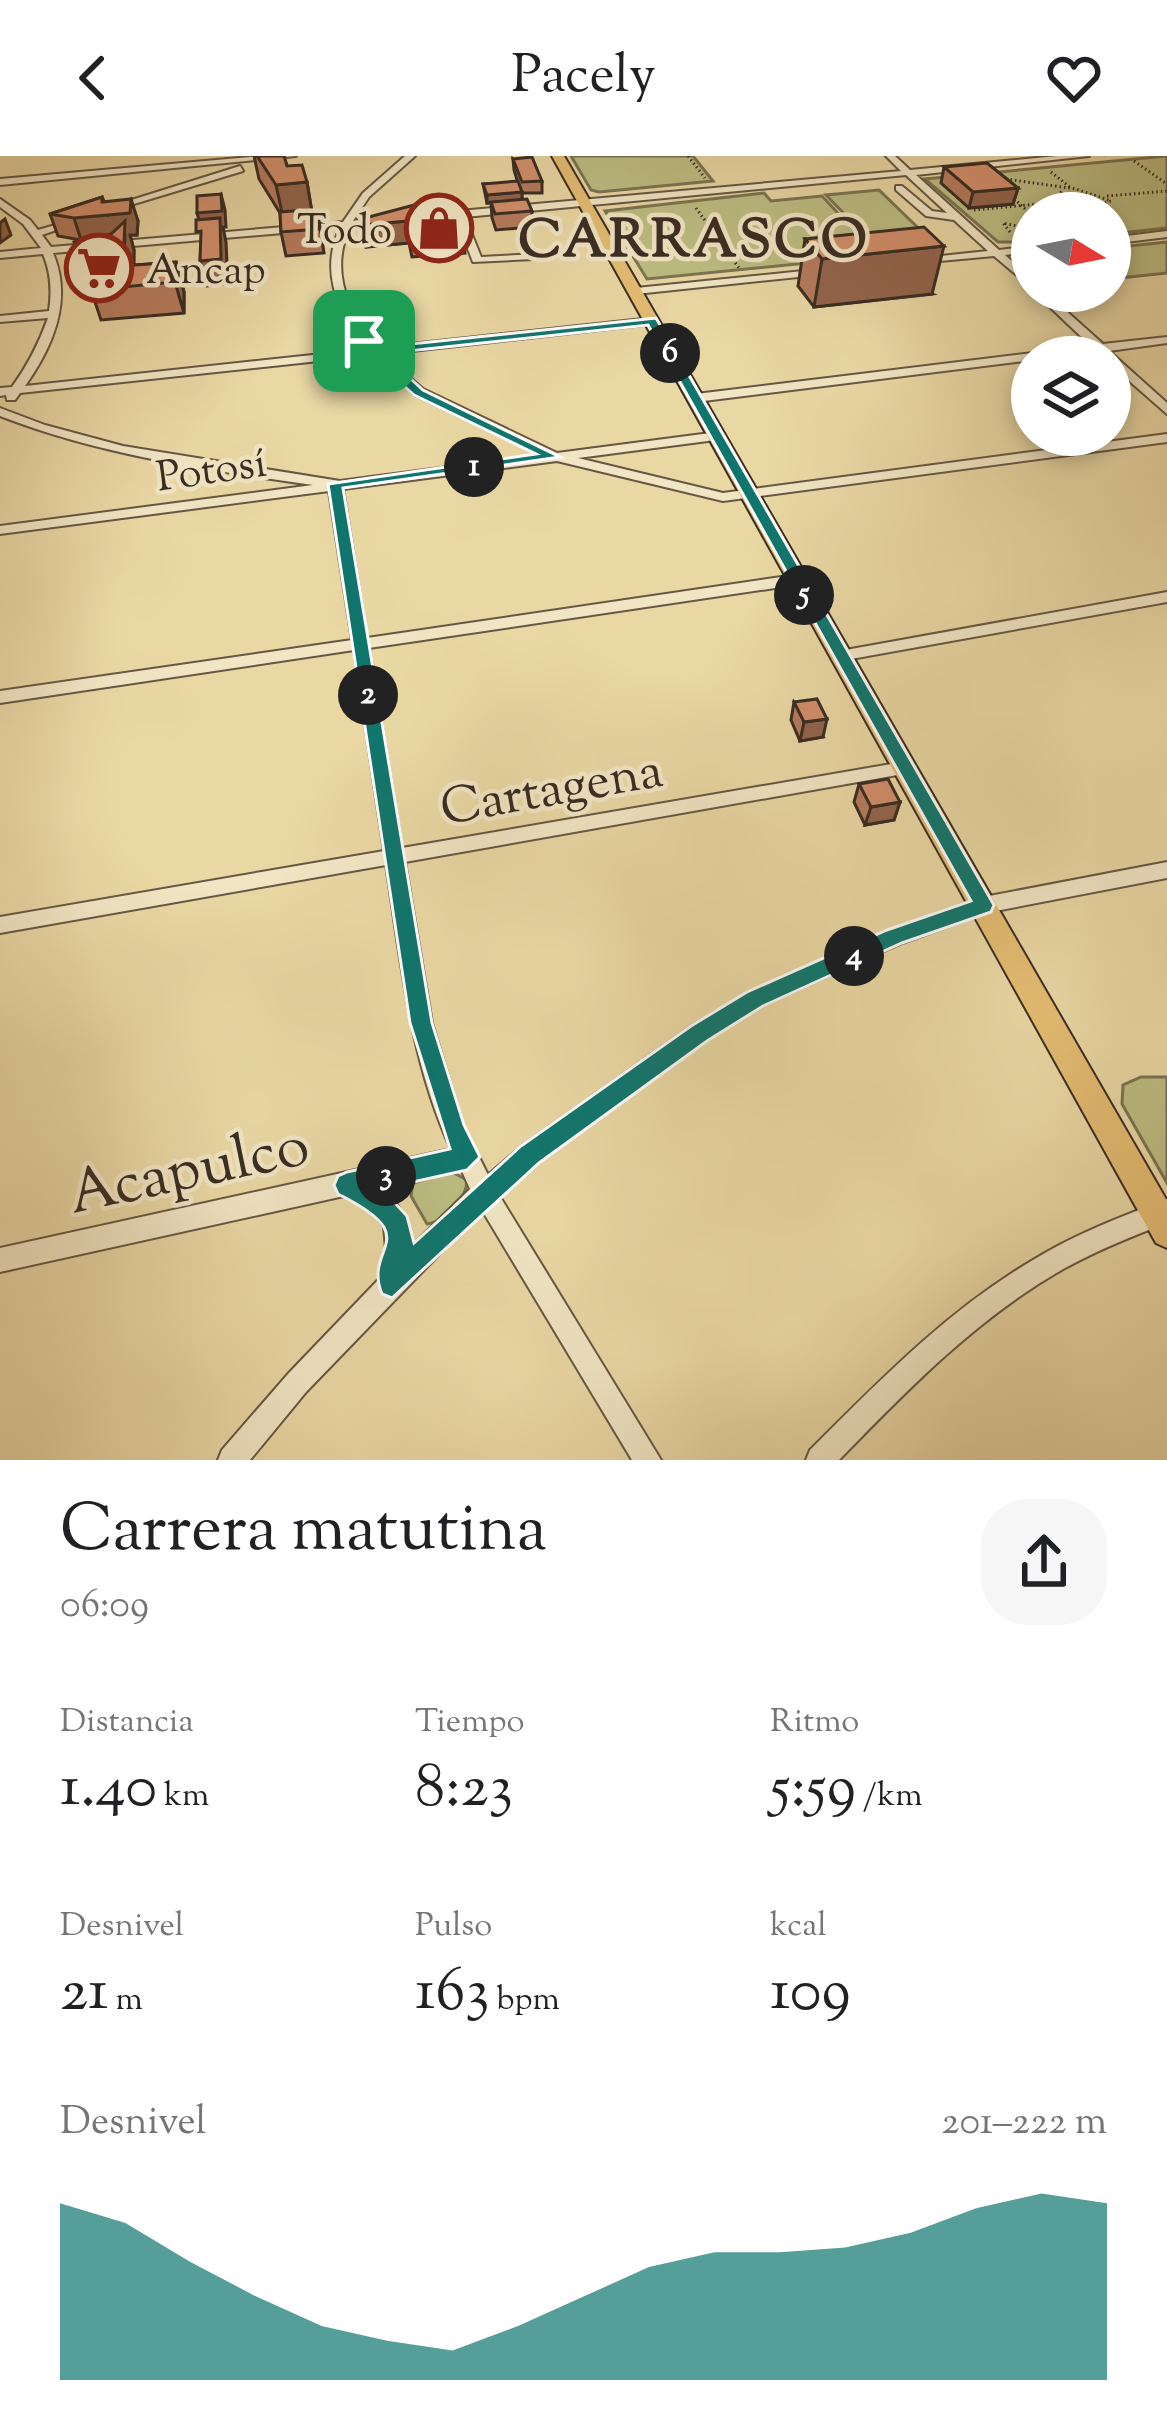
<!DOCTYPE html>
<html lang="es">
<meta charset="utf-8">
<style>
body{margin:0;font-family:"Sorts Mill Goudy",serif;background:#f6f6f6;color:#202124;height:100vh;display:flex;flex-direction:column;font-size:45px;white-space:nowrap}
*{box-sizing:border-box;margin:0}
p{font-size:39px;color:#757577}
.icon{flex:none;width:66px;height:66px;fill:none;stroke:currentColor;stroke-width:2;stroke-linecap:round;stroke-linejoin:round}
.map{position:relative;height:1304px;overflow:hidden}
.drawer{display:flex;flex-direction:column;background:#fff;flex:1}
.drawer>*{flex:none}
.needle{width:78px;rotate:100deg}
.controls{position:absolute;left:1011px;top:36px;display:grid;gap:24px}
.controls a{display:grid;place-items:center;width:120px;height:120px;border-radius:50%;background:#fff;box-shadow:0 6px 18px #0003;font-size:60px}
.pin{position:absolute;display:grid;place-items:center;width:102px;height:102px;color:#fff;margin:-51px;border-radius:24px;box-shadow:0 6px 18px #0006}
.km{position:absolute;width:60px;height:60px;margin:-30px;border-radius:50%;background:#222;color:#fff;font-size:33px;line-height:60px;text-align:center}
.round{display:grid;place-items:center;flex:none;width:126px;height:126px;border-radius:48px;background:#f6f6f6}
.head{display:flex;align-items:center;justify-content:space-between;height:204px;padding:0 60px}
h1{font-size:66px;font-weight:600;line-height:90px}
.metrics{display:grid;grid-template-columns:repeat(3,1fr);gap:18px;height:204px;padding:12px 60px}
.metrics div{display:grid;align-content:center}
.metrics b{font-size:60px;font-weight:600}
.metrics small{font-size:33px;font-weight:400}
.metrics p{font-size:33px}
.chart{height:336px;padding:24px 60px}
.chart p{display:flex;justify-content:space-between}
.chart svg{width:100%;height:216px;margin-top:12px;fill:#0f766e;opacity:.7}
header{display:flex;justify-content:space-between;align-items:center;height:156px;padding:0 60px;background:#fff;font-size:54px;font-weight:600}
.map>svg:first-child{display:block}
</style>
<header><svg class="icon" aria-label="back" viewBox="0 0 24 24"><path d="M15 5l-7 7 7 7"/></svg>Pacely<svg class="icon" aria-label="heart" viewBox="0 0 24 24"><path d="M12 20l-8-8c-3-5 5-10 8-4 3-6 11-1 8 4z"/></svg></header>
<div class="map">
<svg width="1167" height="1304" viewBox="0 0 1167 1304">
<rect width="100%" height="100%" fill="#e9d7a4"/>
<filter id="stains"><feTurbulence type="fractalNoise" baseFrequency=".00167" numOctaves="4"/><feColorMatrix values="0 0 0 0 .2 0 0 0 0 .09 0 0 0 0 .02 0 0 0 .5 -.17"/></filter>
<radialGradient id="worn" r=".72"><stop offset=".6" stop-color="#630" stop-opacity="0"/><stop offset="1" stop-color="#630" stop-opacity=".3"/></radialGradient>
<g fill="#bcbd82" stroke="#7a7452" stroke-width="3">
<polygon points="571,0 693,0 713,25 599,36 591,34"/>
<polygon points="1167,0 1167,72 1110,78 1110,57 1032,57 1032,86 998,86 925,23"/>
<polygon points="879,34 940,93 884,99 826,39"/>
<polygon points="764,37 771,45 822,40 878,100 647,123 605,55"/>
<polygon points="1167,86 1167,117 1110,123 1110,92"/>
<polygon points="1141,921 1167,921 1167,1027 1122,948 1123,929"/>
<path d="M452,1016l15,8c0,18 -22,42 -40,44l-16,-28 2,-13z"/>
</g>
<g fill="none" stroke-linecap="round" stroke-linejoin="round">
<defs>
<g id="minor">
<polygon points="262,0 296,0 0,29 0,23"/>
<path d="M405,0h10l-46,41 -16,24 29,-3 3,1v4l-35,4c-19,40 -5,76 18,111h22l12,7 250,-27 6,3 -6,3 -249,28 -10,11 30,26 134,64 161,-21 5,1v6l-145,19 145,35 444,-59v8l-444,59 -166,-40 -214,28 24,149 428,-63 7,5 -7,5 -426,63 33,200 501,-86 9,6 -9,6 -498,88 27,161 31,102 25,50 34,-29 170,-120 57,-33 139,-62 96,-34 183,-35v16l-182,35 -83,30 -139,62 -57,35 -168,122 -39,33 162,265h-29l-150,-250 -176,182 -56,68h-32l4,-10 66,-76 93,-97 5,-28 -2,-23 -13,-16 -27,-14 -344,76v-24l451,-99c-41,-88 -50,-189 -65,-284l-386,68v-16l384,-66 -30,-201 -354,53v-12l352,-51 -23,-149 -329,43v-8l313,-41c-107,-15 -212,-30 -313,-69v-8l45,17 78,21 217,35 201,-26 -126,-60 -32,-29 -21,-1 -15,-7 -327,35 -5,7h-8l-1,-5 -6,1v-8l12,-1c16,-22 27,-44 36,-69l-48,4v-6l49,-5c3,-20 2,-38 -6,-57l-43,4v-6l41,-4 -18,-24 -23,-17v-8l30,21 8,10 38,-11v4l-34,12 9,12 292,-25 20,-29zM340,72c-20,42 -3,79 20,115l27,1 6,6c-14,16 -27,8 -43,1l-325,35c28,-39 48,-86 28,-133zM461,1013l9,20 -59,58c-1,-25 -10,-45 -33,-59z"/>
<polygon points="886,0 895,0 910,14 1057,0 1089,0 916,19 999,94 1032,90 1032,96 1005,99 1032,123 1032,132 994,100 918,107 917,105 922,102 988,95 954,64 926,60 896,34 896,30 902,30 932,55 947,57 906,19 465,61 481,101 537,98 537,102 533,103 473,106 456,62 433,64 428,61 459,55 901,15"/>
<polygon points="240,10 243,15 114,54 106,52"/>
<polygon points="1167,75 1167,81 1110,88 1110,82"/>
<polygon points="823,113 827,114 827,118 636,138 631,135 636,132"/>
<polygon points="1033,135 1044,135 1103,188 1167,181 1167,187 1109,195 1167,247 1167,258 1110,208 1110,201 1103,201 1097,196 1032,201 1032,204 696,246 690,242 696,238 1091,190"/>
<polygon points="1167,436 1167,446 840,505 832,500 840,495"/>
<path d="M1167,1043v24c-35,13 -69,27 -102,45 -87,49 -157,121 -226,192h-33l4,-10c69,-69 138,-140 223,-190 42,-26 88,-43 134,-61z"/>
</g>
<polygon id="major" points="552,0 564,0 1167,1045 1167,1092 1156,1087"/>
</defs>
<use href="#minor" stroke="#655743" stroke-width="4"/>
<use href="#major" stroke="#392c23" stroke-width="4"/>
<g stroke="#392c23" stroke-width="3" stroke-dasharray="1.5 3" stroke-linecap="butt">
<polyline points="688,0 705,22"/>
<polyline points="1134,5 1167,28"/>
<polyline points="1051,16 1071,32"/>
<polyline points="1006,23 1076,33 1111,45 1084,53 1057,41 1062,35"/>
<polyline points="1107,40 1167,35"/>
<polyline points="1014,43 1032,59"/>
<polyline points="696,52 739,112"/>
<polyline points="974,54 1060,46"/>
<polyline points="1010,76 1003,67 1022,71"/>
</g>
<use href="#minor" fill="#f1e5c4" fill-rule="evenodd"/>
<use href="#major" fill="#e4bc72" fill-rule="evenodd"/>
</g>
<g fill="#b47a5c" stroke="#392c23" stroke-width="3">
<polygon points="254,0 284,0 287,10 307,26 312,56 318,59 324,97 286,100 281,76 280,57 259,23"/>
<polygon points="513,3 542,25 542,37 522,37 522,43 532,55 532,71 496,74 492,62 491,47 487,47 483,28 518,27 514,14"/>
<polygon points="944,11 1018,32 1013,48 969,52 941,27"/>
<polygon points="102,41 104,45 138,65 137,79 130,79 134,94 134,109 176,106 184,136 184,157 101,164 91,134 94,115 85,115 74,86 81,84 58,80 50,58"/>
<polygon points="431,52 463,74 465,97 412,101 409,87 366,91 361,63"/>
<polygon points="805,83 932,138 814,151 798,130"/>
<polygon points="794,546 823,581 800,585 791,564"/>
<polygon points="859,628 900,646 894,664 865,669 854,646"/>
</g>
<g fill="#92634b" stroke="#392c23" stroke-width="3">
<polygon points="307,26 312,57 283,61 276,29"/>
<polygon points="1018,32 1013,48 969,52 973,36"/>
<polygon points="522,36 522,44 487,47 487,39"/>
<polygon points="221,38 225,54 226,71 223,71 226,86 228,128 207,130 200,105 202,73 197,57"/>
<polygon points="102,41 108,59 131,43 138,65 137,79 130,79 134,94 133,130 123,110 125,80 81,84 74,62 102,46"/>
<polygon points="5,63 11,79 0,87 0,67"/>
<polygon points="407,65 409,87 366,91 363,69"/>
<polygon points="944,90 932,138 814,151 822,103"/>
<polygon points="176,106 184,136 184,157 175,126"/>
<polygon points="827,563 823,581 800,585 804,566"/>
<polygon points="900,646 894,664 865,669 871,651"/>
</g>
<g fill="#d18e6b" stroke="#392c23" stroke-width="3">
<polygon points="257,0 284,0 287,10 302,9 307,26 276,29"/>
<polygon points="532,1 542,25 522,26 513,3"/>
<polygon points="987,7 1018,32 973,36 944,11"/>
<polygon points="518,25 522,36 487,39 483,28"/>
<polygon points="221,38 222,55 197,57 197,40"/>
<polygon points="102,41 102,46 131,43 130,57 74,62 50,58"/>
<polygon points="527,43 532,55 495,58 491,46"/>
<polygon points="429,45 431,52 453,50 463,74 410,79 407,65 363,69 361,63"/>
<polygon points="307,54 318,59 319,73 281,76 280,56"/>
<polygon points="220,62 221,103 200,105 201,75 196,76 196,64"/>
<polygon points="125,65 123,110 176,106 175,126 91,134 100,85 74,86 111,78"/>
<polygon points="924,71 944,90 822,103 805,83"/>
<polygon points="817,543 827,563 804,566 794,546"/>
<polygon points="888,623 900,646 871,651 859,628"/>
</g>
<path fill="#0f766e" stroke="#fff" stroke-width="3" fill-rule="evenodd" d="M656,162l338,587 -3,7 -89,31 -139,63 -56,35 -168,122 -147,135 -10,-4c-20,-48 46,-55 -44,-100l-4,-9 4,-9 9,-4 103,-23 -40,-126 -82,-539 208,-30 -122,-59 -32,-29 -29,-2 -9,-13c16,-14 40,-21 58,-6zM648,169l323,576 -84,29 -140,62 -56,34 -170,120 -107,97 -7,-27 -25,-27 85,-19 13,-13 -16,-32 -32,-102 -89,-535 217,-31 -137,-67 -34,-31 -28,-2 -4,-5c17,-12 26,-6 42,0z"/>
<defs>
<symbol id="shop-ring" viewBox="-11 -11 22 22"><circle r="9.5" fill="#f1e5c4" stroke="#8f2418" stroke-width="1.5"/><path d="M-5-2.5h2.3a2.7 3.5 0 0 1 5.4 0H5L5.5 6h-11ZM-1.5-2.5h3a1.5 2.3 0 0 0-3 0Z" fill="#8f2418"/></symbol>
<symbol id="supermarket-ring" viewBox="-11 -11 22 22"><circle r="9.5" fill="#f1e5c4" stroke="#8f2418" stroke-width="1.5"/><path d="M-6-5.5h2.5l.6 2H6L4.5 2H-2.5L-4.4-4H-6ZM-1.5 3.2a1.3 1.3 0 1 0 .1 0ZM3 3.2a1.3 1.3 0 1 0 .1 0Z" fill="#8f2418"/></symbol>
</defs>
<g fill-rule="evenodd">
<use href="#shop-ring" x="401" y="34" width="76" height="76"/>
<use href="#supermarket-ring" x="61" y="74" width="76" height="76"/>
</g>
<g text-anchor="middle" stroke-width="9" stroke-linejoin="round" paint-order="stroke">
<g font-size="42" fill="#392c23" stroke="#f1e5c4" text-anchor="end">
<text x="392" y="87">Todo</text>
<text x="146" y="127" text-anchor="start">Ancap</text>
</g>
<g font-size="42" fill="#392c23" stroke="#f1e5c4">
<text transform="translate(211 312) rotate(-8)" y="15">Potosí</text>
</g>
<g font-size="51" fill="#392c23" stroke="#f1e5c4">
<text transform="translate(551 631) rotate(-10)" y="18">Cartagena</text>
</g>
<g font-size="54" font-weight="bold" letter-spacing="3" fill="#392c23" stroke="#f1e5c4">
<text x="694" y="100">CARRASCO</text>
</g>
<g font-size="60" fill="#392c23" stroke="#f1e5c4">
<text transform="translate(188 1011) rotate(-12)" y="21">Acapulco</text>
</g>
</g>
<rect width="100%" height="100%" filter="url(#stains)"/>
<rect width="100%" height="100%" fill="url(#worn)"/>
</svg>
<div class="controls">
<a><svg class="needle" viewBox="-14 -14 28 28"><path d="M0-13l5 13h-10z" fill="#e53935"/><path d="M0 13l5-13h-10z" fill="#757577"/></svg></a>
<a><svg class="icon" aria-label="layers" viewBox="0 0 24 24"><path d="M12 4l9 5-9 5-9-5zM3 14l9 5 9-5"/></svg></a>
</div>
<div class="pin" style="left:364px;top:185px;background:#1e9e55"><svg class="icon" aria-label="arrive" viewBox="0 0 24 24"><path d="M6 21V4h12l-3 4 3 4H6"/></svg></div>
<b class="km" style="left:474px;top:311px">1</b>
<b class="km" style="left:368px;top:539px">2</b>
<b class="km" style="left:386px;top:1020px">3</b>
<b class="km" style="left:854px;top:800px">4</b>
<b class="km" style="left:804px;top:439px">5</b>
<b class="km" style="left:670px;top:197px">6</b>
</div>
<section class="drawer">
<div class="head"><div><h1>Carrera matutina</h1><p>06:09</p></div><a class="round"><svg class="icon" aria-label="share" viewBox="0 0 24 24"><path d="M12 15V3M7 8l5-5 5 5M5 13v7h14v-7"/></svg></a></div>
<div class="metrics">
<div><p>Distancia</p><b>1.40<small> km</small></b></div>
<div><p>Tiempo</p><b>8:23</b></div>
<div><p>Ritmo</p><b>5:59<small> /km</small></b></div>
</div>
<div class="metrics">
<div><p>Desnivel</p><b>21<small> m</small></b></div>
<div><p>Pulso</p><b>163<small> bpm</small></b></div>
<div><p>kcal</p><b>109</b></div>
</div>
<div class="chart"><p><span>Desnivel</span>201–222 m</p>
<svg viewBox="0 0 160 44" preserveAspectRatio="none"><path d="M0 44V8L10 12L20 20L30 27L40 33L50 36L60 38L70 33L80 27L90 21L100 18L110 18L120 17L130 14L140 9L150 6L160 8V44z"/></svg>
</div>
</section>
